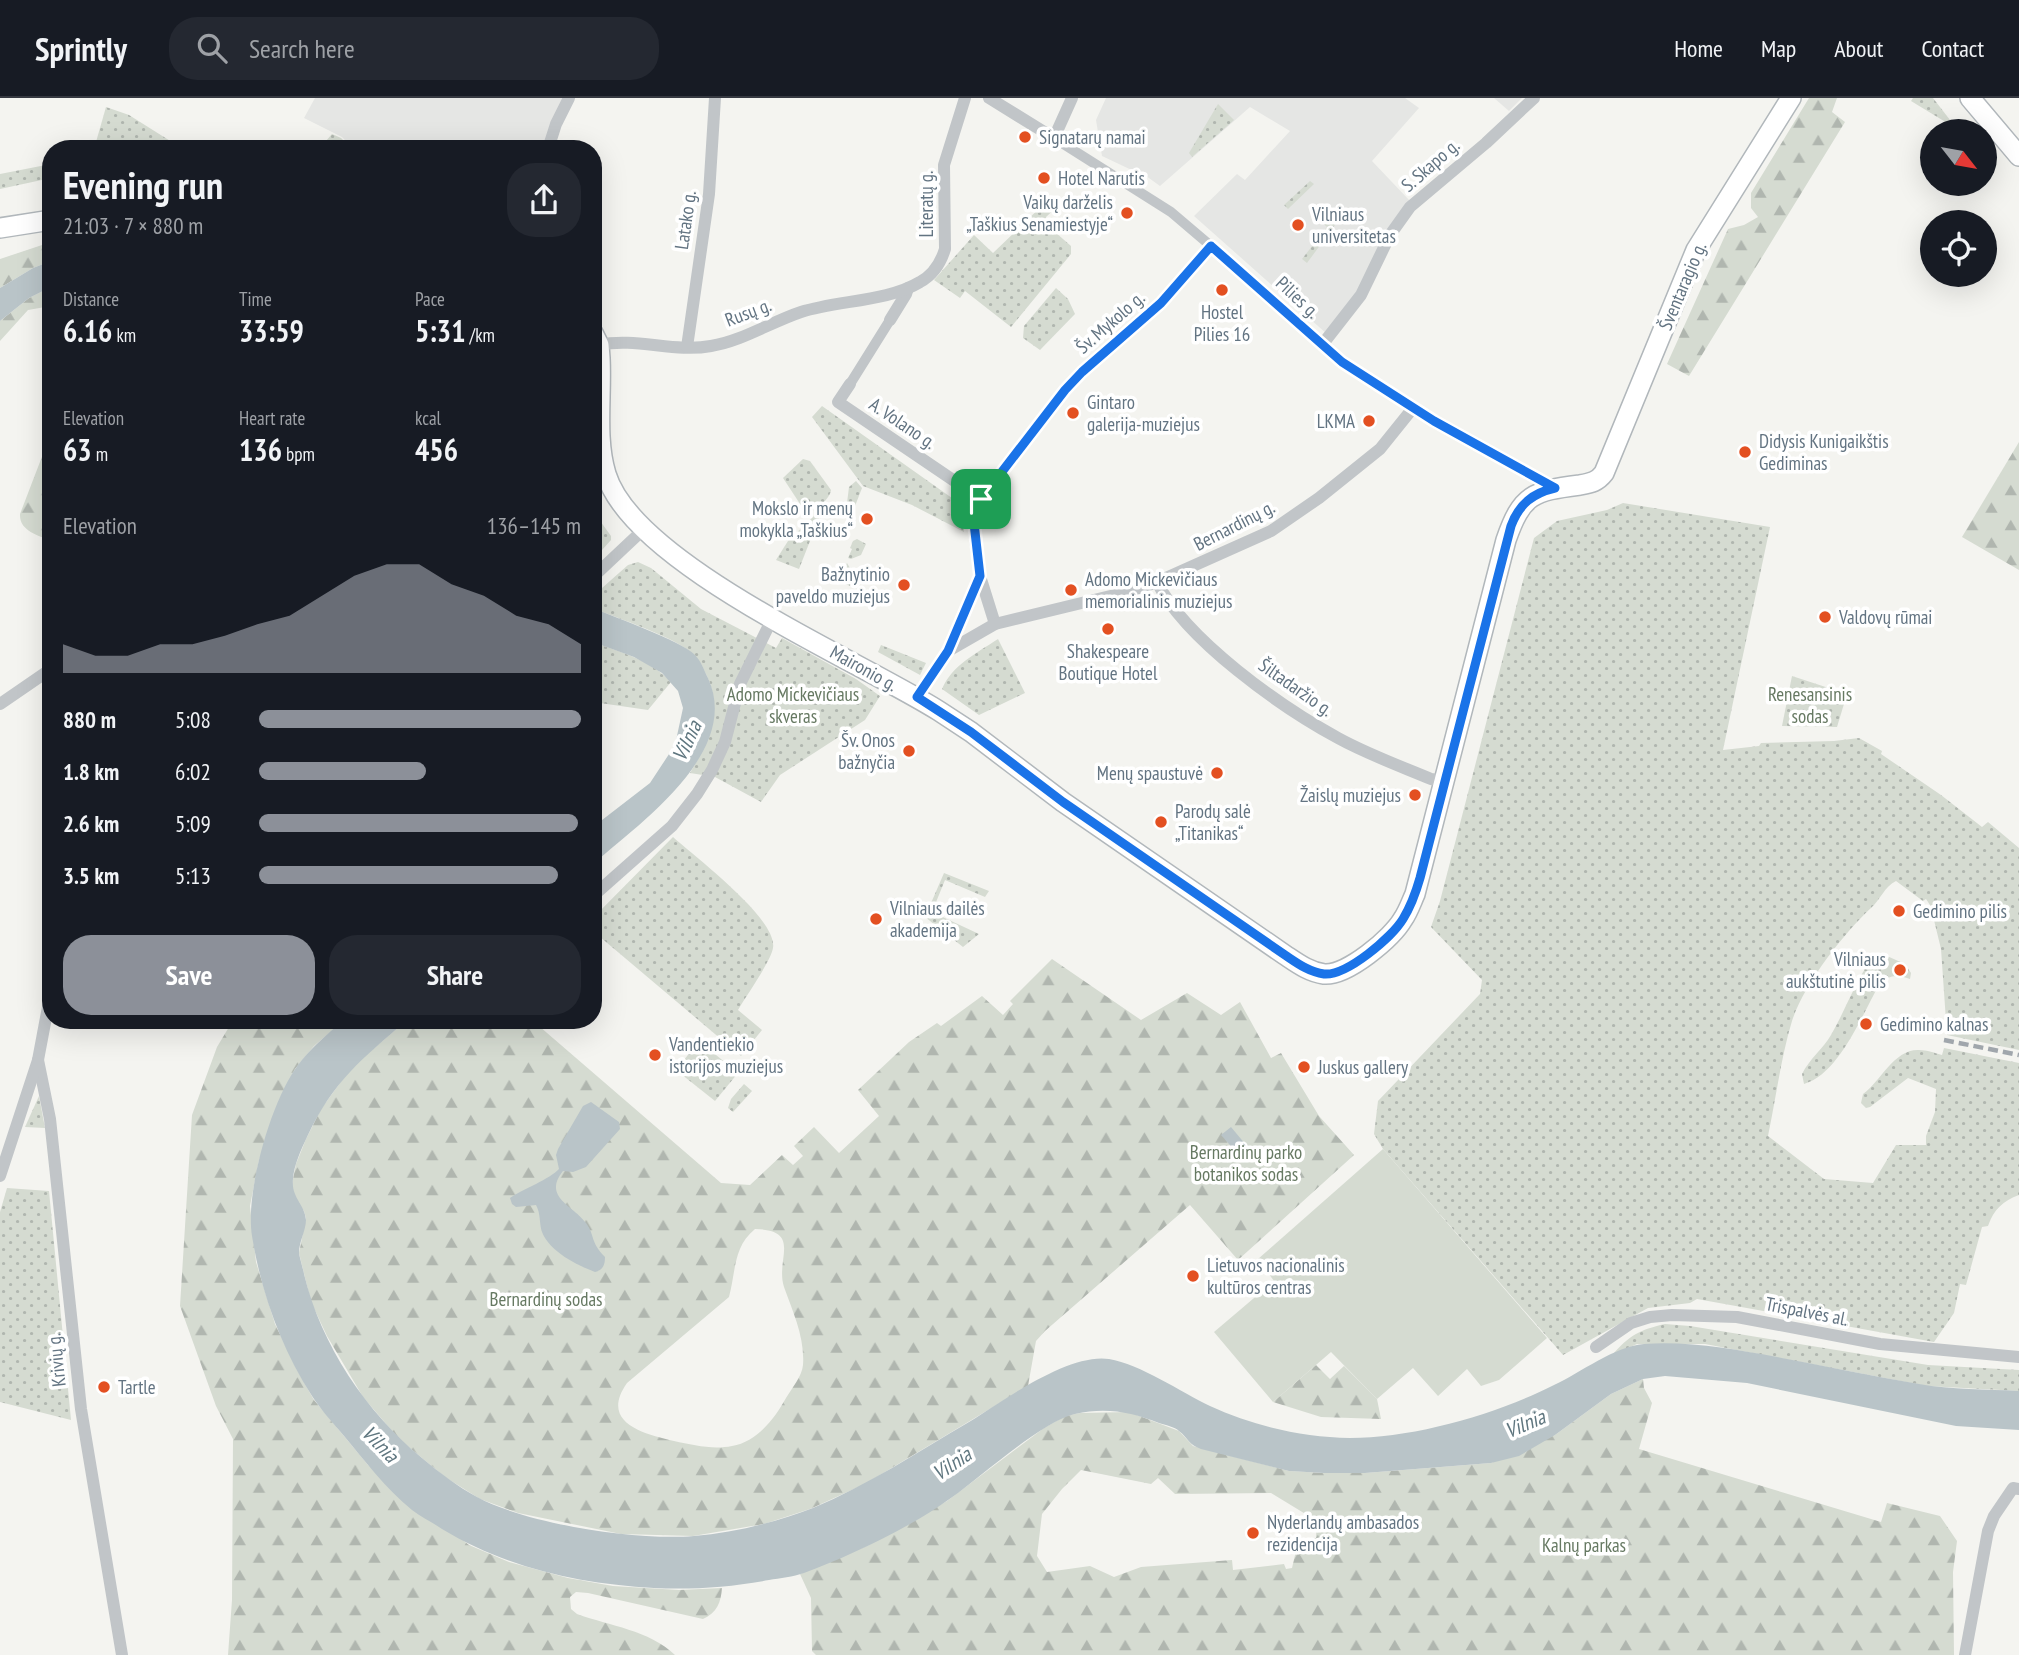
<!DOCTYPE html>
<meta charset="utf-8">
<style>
body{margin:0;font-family:"PT Sans Narrow",sans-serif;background:#242831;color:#f1f3f6;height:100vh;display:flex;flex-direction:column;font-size:26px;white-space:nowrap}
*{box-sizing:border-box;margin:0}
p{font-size:23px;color:#9ea1a6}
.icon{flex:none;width:38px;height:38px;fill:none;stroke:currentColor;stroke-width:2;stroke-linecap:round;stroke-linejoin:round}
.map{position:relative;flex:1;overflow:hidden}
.panel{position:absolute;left:42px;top:42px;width:560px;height:889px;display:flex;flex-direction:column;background:#171b24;border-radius:28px;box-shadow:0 7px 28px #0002}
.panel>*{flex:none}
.needle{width:46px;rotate:121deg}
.buttons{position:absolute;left:1920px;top:21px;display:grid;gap:14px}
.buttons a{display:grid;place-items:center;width:77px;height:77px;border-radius:50%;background:#171b24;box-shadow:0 7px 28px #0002;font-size:35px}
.pin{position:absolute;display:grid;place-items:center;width:60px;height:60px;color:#fff;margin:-30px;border-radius:14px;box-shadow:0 4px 10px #0006}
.round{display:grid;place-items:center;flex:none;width:74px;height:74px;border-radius:28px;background:#242831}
.overview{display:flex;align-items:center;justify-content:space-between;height:119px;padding:0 21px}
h1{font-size:38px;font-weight:700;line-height:52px}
.figures{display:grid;grid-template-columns:repeat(3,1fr);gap:10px;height:119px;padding:7px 21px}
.figures div{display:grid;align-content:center}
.figures b{font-size:30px;font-weight:700}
.figures small{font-size:19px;font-weight:400}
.figures p{font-size:19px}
.chart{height:196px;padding:14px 21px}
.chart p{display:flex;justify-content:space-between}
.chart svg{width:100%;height:126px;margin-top:7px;fill:#8c9099;opacity:.7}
.cta{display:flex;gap:14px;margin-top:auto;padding:14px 21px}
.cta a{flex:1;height:80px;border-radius:28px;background:#8c9099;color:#fff;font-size:28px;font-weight:700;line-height:80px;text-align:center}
.cta a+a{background:#242831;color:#f1f3f6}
ul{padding:0 21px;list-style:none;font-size:23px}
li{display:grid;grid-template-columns:112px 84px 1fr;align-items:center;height:52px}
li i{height:18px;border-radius:9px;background:#8c9099}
header{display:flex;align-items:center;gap:42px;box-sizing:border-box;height:98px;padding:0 35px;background:#171b24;border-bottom:2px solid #363941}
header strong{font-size:33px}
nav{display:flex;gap:38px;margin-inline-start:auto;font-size:24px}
.search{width:490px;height:63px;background:#242831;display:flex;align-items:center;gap:18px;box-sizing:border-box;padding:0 24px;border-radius:28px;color:#9ea1a6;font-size:26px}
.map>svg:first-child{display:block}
</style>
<header>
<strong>Sprintly</strong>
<div class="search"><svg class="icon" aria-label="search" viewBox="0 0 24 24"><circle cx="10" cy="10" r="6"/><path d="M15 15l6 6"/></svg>Search here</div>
<nav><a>Home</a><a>Map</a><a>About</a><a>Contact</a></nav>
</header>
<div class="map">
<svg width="2019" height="1557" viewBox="0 0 2019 1557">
<defs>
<pattern id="green-dots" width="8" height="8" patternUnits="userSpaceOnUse" patternTransform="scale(1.75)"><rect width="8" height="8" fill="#d5dbd1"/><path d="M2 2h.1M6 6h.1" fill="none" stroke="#b0b6af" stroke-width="1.8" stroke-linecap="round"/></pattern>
<pattern id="forest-firs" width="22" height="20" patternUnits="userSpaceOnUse" patternTransform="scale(1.75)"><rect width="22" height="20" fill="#d5dbd1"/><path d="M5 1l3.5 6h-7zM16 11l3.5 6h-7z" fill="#b0b6af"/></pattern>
</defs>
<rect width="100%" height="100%" fill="#f4f4f0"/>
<g fill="#e5e6e4">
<polygon points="315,0 566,0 542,51 354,51 342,39 304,20"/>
<polygon points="1106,0 1405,0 1419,10 1372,63 1410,103 1371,173 1327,236 1194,118 1237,76 1245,82 1290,33 1250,9 1160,88 1142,75 1140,76 1102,58 1096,22"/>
<polygon points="1494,0 1522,0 1509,13"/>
</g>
<g fill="url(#green-dots)">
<polygon points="1913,0 1933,0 1957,31 1911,3"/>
<polygon points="1218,6 1234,22 1192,59 1189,55"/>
<polygon points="106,9 129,17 183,51 94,51"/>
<polygon points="332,36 341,40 352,51 319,51"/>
<polygon points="51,66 51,80 0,91 0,76"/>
<polygon points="1310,83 1314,86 1288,111 1284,107"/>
<polygon points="1049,101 1057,109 1046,119 1047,127 1071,148 1071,156 1011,229 965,193 960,200 934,182 974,137 993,155"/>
<polygon points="1321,115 1335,127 1307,165 1302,161 1327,129 1317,120"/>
<polygon points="1056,190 1068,201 1075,216 1040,252 1023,240 1024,228"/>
<polygon points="822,308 959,405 964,434 912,407 863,388 812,319"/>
<path d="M803,361l7,2 21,29c-1,9 -15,21 -25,23l-23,-35z"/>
<polygon points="856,383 862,390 855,408 847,405 849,389"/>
<path d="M1623,405l147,24 -47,223 36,-4 2,-3 73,-2 25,-3 23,13 -1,3 60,41 41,32 6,-5 31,26v202l-72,-15 -6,-86 -8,-33 3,-2 -10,-15 -3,2 -27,-20c-12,6 -15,18 -25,27 -27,25 -67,76 -79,113 -11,36 -16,77 -24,115l56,43 49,4 23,-38h30v-9l9,-24 1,-23 -28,-11 -38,29 -4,1 -5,-5 2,-9c18,-13 31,-45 56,-44 8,0 16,3 23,5l2,-7 75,15v132c-16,6 -25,14 -31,31l-6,1 -16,58 -6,-1 -6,29 -20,29 -237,-43 -7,4 -42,5 -85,47 -180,-206 -9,-15 4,-33 102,-107 2,-14 -51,-53 9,-26 94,-363 23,-17 50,-11z"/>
<polygon points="593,413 611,438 611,442 593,462"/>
<polygon points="814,418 819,420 799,471 776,462 788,443"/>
<polygon points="857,441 866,446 861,457 851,461 848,460 852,451 850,450 853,443"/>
<path d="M638,464l13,6 50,41 75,39 6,-10 74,41 24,17 -15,24 -85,55 -19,27 -46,-25 -25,-4c18,-30 33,-63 17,-97 -4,-8 -8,-17 -15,-23 -20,-17 -73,-34 -99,-45v-12l35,-31z"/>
<polygon points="847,465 854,477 850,488 838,483"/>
<path d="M998,541l27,54 -46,22 -37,-26c10,-24 35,-36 56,-50z"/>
<path d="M593,544c27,10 58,18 78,40l-23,28 -55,-8z"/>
<polygon points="881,547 926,565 920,577 878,554"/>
<polygon points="1792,578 1847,596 1837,629 1782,628"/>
<path d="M673,739c22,20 105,82 100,111 -2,13 -27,48 -35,62l24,20 -21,26 -148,-125v-13z"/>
<polygon points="944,775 989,793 985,799 945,782 932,814 979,836 963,849 925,819"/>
<path d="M1887,858l18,8 6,9 -1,6c-14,-5 -21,-4 -31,6 -17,30 -40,89 -75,99l-2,-10c8,-16 21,-25 29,-39 15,-26 24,-53 41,-77z"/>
<polygon points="699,943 738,975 715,1003 676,972"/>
<polygon points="744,986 752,993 733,1014 728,1010 731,1001"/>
<polygon points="39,998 45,1030 25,1029"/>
<polygon points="7,1090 49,1093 71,1322 0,1304 0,1114"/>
<path d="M1665,1226l25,2 238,39 91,5v21l-92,-5 -222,-42h-68l-25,11c18,-20 27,-25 53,-31z"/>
</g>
<g fill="url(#forest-firs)" fill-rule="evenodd">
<polygon points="1809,0 1837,0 1832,14 1845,24 1689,278 1667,266 1728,131 1744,127 1758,119 1751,110 1751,95"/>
<polygon points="51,144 51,163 33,170 0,190 0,161"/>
<polygon points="51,189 51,208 28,212 0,243 0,223 29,200"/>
<polygon points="2019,344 2019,472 1962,439"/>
<path d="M51,346v97c-13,-6 -32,-10 -31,-27l23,-60z"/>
<path d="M1052,861l89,61 46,-27 34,22 19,-13 31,56 10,-5 38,63 35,39 -116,105 -48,-55 -145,126 -9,10 -8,45 -163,98 -55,25 -46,15 -71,12 -72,-2 -103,-21 -38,-14 -35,-22 -46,-38 -36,-42 -36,-61 -16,-34 -12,-49 7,-35 -2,-7 -10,-13 -2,-14 4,-20 10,-25 15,-30 30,-41 56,-48h125l189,163 29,2 32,-30 11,10 10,-9 -9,-10 20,-19 25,26 40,-37 -21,-26 51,-48 28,-19 4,3 41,-30 21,19 10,-11 -3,-3zM755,1131c48,1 20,30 29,58 9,25 21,51 19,78 -1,11 -11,23 -17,33 -11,20 -29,44 -54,48 -19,4 -39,-1 -58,-5 -30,-7 -75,-18 -47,-58l102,-86c7,-26 4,-50 26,-68z"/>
<path d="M241,922h103l-30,26 -19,23 -11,22 -25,69 -9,46 6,56 19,62 22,46 17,30 54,65 101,80 40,17 59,16 45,8 66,4 43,-2c-1,14 -5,25 -19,31l-115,-26 -12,-1 -6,5 1,12 6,5c33,12 72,16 98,41h-447l4,-55 1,-161 -17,-33 -36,-100 12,-191 25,-68 12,-20z"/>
<polygon points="1316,1267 1330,1281 1344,1268 1377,1301 1381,1321 1321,1319 1273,1304"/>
<path d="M1643,1281l1,9 8,15 -13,46 242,73 6,-19 53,13 17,25 -4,31 1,83h-1138l-4,-4 -1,-53 -11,-24 69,-29 78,-44 97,-73 21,-12 15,-3 49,-1 50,19 14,15 96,25 35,2h41l126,-10 64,-28 56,-41zM1081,1372l70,14 7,-6 17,16 96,-1 46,28 -1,17h-17l-7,30 -6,1 -2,-5 -51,6 -1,-10 -91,7 -27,10 -24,-11 -43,6 -10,-16 5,-42 20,-25z"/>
</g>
<polygon fill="#d5dbd1" points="1383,1051 1547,1240 1499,1282 1481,1288 1467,1271 1438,1298 1413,1270 1377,1301 1331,1254 1273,1304 1214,1234 1274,1183 1258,1161"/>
<g fill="#b9c4c8">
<polygon points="51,163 51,189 29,200 0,223 0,190 33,170"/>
<path d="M593,510c23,10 87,32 102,47 6,6 9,15 13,23 34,74 -68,145 -115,186v-37l57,-44 25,-38 8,-37 -5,-17 -16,-18 -28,-16 -41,-15z"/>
<path d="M344,922h63c-46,40 -73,60 -100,117 -6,13 -13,28 -14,42 -2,19 12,25 13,41 0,10 -7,22 -7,33 0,2 5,19 5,21 17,71 62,138 118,184 18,15 35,28 55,39 50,27 160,44 217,39 40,-3 82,-14 119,-28 55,-23 105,-56 156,-86 34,-21 99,-69 140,-63 31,5 72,33 101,47 43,20 92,31 140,32 64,0 147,-24 204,-53 28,-13 59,-38 90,-41 46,-3 88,5 133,13 47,9 95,19 142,27 33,6 67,5 100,7v39l-63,-4 -209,-43 -82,-7 -22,3 -32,15 -56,41 -36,21 -28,7 -126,10h-41l-35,-2 -88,-22c-12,-4 -13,-11 -22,-18 -4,-4 -14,-6 -20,-8 -28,-11 -53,-16 -84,-9 -34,8 -93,62 -124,84 -40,29 -101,58 -147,75 -11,4 -24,5 -35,7 -39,7 -76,10 -115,8 -75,-4 -147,-20 -212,-59 -10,-7 -21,-12 -30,-19 -26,-21 -47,-49 -68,-74 -11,-13 -23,-26 -32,-40 -31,-48 -51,-104 -60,-160 -7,-44 19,-135 46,-171 13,-17 29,-31 46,-45z"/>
<path d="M591,1004l28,20 1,7 -34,38 -13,5 -10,-1c-21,26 11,35 23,52 9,12 4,19 19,34 0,8 -2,13 -10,15 -18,-7 -45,-20 -53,-40 -3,-9 -1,-18 -6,-27l-20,2 -4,-3 -2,-6c13,-9 40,-19 49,-29l-3,-14 2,-6 25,-43z"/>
<polygon points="1231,1029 1246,1047 1237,1055 1221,1037"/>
</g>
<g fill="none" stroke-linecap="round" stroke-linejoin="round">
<defs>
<g id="secondary">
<polyline points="1970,0 2019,58"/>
<polyline points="0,130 51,122"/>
<path d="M593,235l6,12 1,13c2,38 -5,80 6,116 27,90 252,186 333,237l32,21 92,70 222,153c12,8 24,17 39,19 23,2 68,-36 79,-55 5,-7 8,-16 12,-25l91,-354c16,-46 27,-49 74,-55 11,-2 17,-3 24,-12l92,-223 95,-152"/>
</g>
</defs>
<use href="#secondary" stroke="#b1b7bb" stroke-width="22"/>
<g stroke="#c1c5c8" stroke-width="10">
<polyline points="1054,40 1171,114 1265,194 1322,247 1370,283 1434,323 1554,390"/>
<polyline points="850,286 890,222"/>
</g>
<g stroke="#c1c5c8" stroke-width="12">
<polyline points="989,0 1054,40 1072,0"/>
<polyline points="548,51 556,26 569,0"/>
<polyline points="890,222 906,196 908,190"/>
<path d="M599,247c37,-8 75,8 112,1 31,-5 60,-24 90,-34 37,-12 86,-10 119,-30 13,-7 21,-20 25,-33l-1,-84 21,-67"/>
<polyline points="1322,247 1361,197 1390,137 1410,109 1486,45 1534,0"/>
<polyline points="687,249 709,96 715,0"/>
<polyline points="850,286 838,304 981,401"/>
<polyline points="593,479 644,431"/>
<path d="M1157,484c29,58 124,125 181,156 29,16 62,28 93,41l13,2"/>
<polyline points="995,526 980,478 975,441 974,425 981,401 1065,292 1082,274 1161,205 1211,148"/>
<polyline points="948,553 995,526 1127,494 1157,484 1271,433 1319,400 1380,351 1413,310"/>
<polyline points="917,599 948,553 980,478"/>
<polyline points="0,606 51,571"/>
<polyline points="593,798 672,728 697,696 712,672 725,644 740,586 773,519"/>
<polyline points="38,962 50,1021 81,1311 122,1557"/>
<polyline points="0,1078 38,962 51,893"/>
<polyline points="1596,1249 1631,1225 1650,1219 1672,1217 1737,1219 1880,1246 2019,1259"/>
<polyline points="1965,1557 1988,1433 1994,1418 2013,1390 2019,1391"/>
</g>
<use href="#secondary" stroke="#fff" stroke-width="19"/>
<polyline stroke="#a0a6ac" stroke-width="4.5" stroke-dasharray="10 5" stroke-linecap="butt" points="1944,942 2019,957"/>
</g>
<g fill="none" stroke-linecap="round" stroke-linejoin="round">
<defs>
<path id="route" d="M1211,148l131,116 92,59 121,67c-22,5 -36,16 -44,38l-91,352c-4,14 -9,28 -17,41 -11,18 -56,57 -79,55 -15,-2 -27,-11 -39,-19l-222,-153 -92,-70 -54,-35 31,-46 32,-75 -6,-53 7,-24 84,-109 17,-18 79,-69z"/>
</defs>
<use href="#route" stroke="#fff" stroke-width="14"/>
<use href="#route" stroke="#1a73e8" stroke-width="9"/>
</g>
<g fill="#e35021" stroke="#fff" stroke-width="2.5">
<circle cx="1025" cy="39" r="7"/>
<circle cx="1044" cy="80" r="7"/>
<circle cx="1127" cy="115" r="7"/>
<circle cx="1298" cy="127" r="7"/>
<circle cx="1222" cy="192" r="7"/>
<circle cx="1073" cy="315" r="7"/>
<circle cx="1369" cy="323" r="7"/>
<circle cx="1745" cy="354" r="7"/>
<circle cx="867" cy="421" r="7"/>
<circle cx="904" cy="487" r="7"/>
<circle cx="1071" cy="492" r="7"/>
<circle cx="1825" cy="519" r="7"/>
<circle cx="1108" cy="531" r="7"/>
<circle cx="909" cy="653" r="7"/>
<circle cx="1217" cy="675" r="7"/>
<circle cx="1415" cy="697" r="7"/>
<circle cx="1161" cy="724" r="7"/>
<circle cx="1899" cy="813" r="7"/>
<circle cx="876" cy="821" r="7"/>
<circle cx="1900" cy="872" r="7"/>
<circle cx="1866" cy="926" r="7"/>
<circle cx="655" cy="957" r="7"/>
<circle cx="1304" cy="969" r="7"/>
<circle cx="1193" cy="1178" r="7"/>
<circle cx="104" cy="1289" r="7"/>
<circle cx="1253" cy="1435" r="7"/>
</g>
<g text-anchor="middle" stroke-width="7" stroke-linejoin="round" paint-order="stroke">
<g font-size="19" fill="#637482" stroke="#fff" text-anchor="start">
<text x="1039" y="46">Signatarų namai</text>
<text x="1058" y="87">Hotel Narutis</text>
<text x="1113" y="111" text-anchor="end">Vaikų darželis<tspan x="1113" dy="22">„Taškius Senamiestyje“</tspan></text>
<text x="1312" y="123">Vilniaus<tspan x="1312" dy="22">universitetas</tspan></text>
<text x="1222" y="221" text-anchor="middle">Hostel<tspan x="1222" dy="22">Pilies 16</tspan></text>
<text x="1087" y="311">Gintaro<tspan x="1087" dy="22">galerija-muziejus</tspan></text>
<text x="1355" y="330" text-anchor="end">LKMA</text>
<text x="1759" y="350">Didysis Kunigaikštis<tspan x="1759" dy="22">Gediminas</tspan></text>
<text x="853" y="417" text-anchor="end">Mokslo ir menų<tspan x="853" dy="22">mokykla „Taškius“</tspan></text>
<text x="890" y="483" text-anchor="end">Bažnytinio<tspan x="890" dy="22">paveldo muziejus</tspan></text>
<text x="1085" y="488">Adomo Mickevičiaus<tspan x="1085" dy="22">memorialinis muziejus</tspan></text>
<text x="1839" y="526">Valdovų rūmai</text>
<text x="1108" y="560" text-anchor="middle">Shakespeare<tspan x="1108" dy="22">Boutique Hotel</tspan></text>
<text x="895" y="649" text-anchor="end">Šv. Onos<tspan x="895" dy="22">bažnyčia</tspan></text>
<text x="1203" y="682" text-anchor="end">Menų spaustuvė</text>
<text x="1401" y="704" text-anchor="end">Žaislų muziejus</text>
<text x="1175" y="720">Parodų salė<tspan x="1175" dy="22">„Titanikas“</tspan></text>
<text x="890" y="817">Vilniaus dailės<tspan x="890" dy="22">akademija</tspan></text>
<text x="1913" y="820">Gedimino pilis</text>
<text x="1886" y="868" text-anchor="end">Vilniaus<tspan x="1886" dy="22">aukštutinė pilis</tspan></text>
<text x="1880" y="933">Gedimino kalnas</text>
<text x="669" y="953">Vandentiekio<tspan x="669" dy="22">istorijos muziejus</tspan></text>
<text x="1318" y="976">Juskus gallery</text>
<text x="1207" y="1174">Lietuvos nacionalinis<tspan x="1207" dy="22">kultūros centras</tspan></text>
<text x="118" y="1296">Tartle</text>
<text x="1267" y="1431">Nyderlandų ambasados<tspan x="1267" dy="22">rezidencija</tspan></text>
</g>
<g font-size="19" fill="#637482" stroke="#fff">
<text transform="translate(1430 67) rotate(-41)" y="7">S. Skapo g.</text>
<text transform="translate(926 106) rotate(-90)" y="7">Literatų g.</text>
<text transform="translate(685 122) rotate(-82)" y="7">Latako g.</text>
<text transform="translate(1682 188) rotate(-67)" y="7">Šventaragio g.</text>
<text transform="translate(1298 199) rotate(43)" y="7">Pilies g.</text>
<text transform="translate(748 214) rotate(-21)" y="7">Rusų g.</text>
<text transform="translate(1110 224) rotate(-41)" y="7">Šv. Mykolo g.</text>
<text transform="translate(903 325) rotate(34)" y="7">A. Volano g.</text>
<text transform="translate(1234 427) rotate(-27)" y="7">Bernardinų g.</text>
<text transform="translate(864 570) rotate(29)" y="7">Maironio g.</text>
<text transform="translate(1296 589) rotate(35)" y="7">Šiltadaržio g.</text>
<text transform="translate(1807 1213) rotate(11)" y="7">Trispalvės al.</text>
<text transform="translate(56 1262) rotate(-96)" y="7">Krivių g.</text>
</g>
<g font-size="19" fill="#667962" stroke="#fff">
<text x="793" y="603">Adomo Mickevičiaus<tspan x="793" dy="22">skveras</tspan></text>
<text x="1810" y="603">Renesansinis<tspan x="1810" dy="22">sodas</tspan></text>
<text x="1246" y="1061">Bernardinų parko<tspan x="1246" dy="22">botanikos sodas</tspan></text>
<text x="546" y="1208">Bernardinų sodas</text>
<text x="1584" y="1454">Kalnų parkas</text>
</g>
<g font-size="21" font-style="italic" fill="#5f767f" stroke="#fff">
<text transform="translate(687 643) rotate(-65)" y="7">Vilnia</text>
<text transform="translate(1525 1326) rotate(-23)" y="7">Vilnia</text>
<text transform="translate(380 1346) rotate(46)" y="7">Vilnia</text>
<text transform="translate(952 1366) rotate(-34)" y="7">Vilnia</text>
</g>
</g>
</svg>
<div class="buttons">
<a><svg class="needle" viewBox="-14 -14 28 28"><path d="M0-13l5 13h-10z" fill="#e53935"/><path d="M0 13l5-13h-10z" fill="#9ea1a6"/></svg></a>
<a><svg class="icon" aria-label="locate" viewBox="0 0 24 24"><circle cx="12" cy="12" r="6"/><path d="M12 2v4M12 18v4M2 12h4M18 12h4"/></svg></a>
</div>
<div class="pin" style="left:981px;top:401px;background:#1e9e55"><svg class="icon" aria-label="arrive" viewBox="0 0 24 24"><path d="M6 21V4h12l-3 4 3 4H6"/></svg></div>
<section class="panel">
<div class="overview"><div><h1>Evening run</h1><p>21:03 · 7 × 880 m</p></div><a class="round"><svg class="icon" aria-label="share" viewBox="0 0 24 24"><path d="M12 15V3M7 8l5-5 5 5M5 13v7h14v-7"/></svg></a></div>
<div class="figures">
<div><p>Distance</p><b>6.16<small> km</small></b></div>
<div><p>Time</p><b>33:59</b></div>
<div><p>Pace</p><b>5:31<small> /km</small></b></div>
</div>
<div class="figures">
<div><p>Elevation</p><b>63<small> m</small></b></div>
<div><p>Heart rate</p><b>136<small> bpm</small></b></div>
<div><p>kcal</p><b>456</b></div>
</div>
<div class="chart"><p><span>Elevation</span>136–145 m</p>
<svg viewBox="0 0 160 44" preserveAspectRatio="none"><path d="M0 44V34L10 38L20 38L30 34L40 34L50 31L60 27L70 24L80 17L90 10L100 6L110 6L120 13L130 17L140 24L150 27L160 34V44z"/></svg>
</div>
<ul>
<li><b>880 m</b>5:08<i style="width:100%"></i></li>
<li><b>1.8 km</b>6:02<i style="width:52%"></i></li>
<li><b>2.6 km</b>5:09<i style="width:99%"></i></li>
<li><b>3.5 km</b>5:13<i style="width:93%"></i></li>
</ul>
<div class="cta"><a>Save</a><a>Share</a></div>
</section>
</div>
